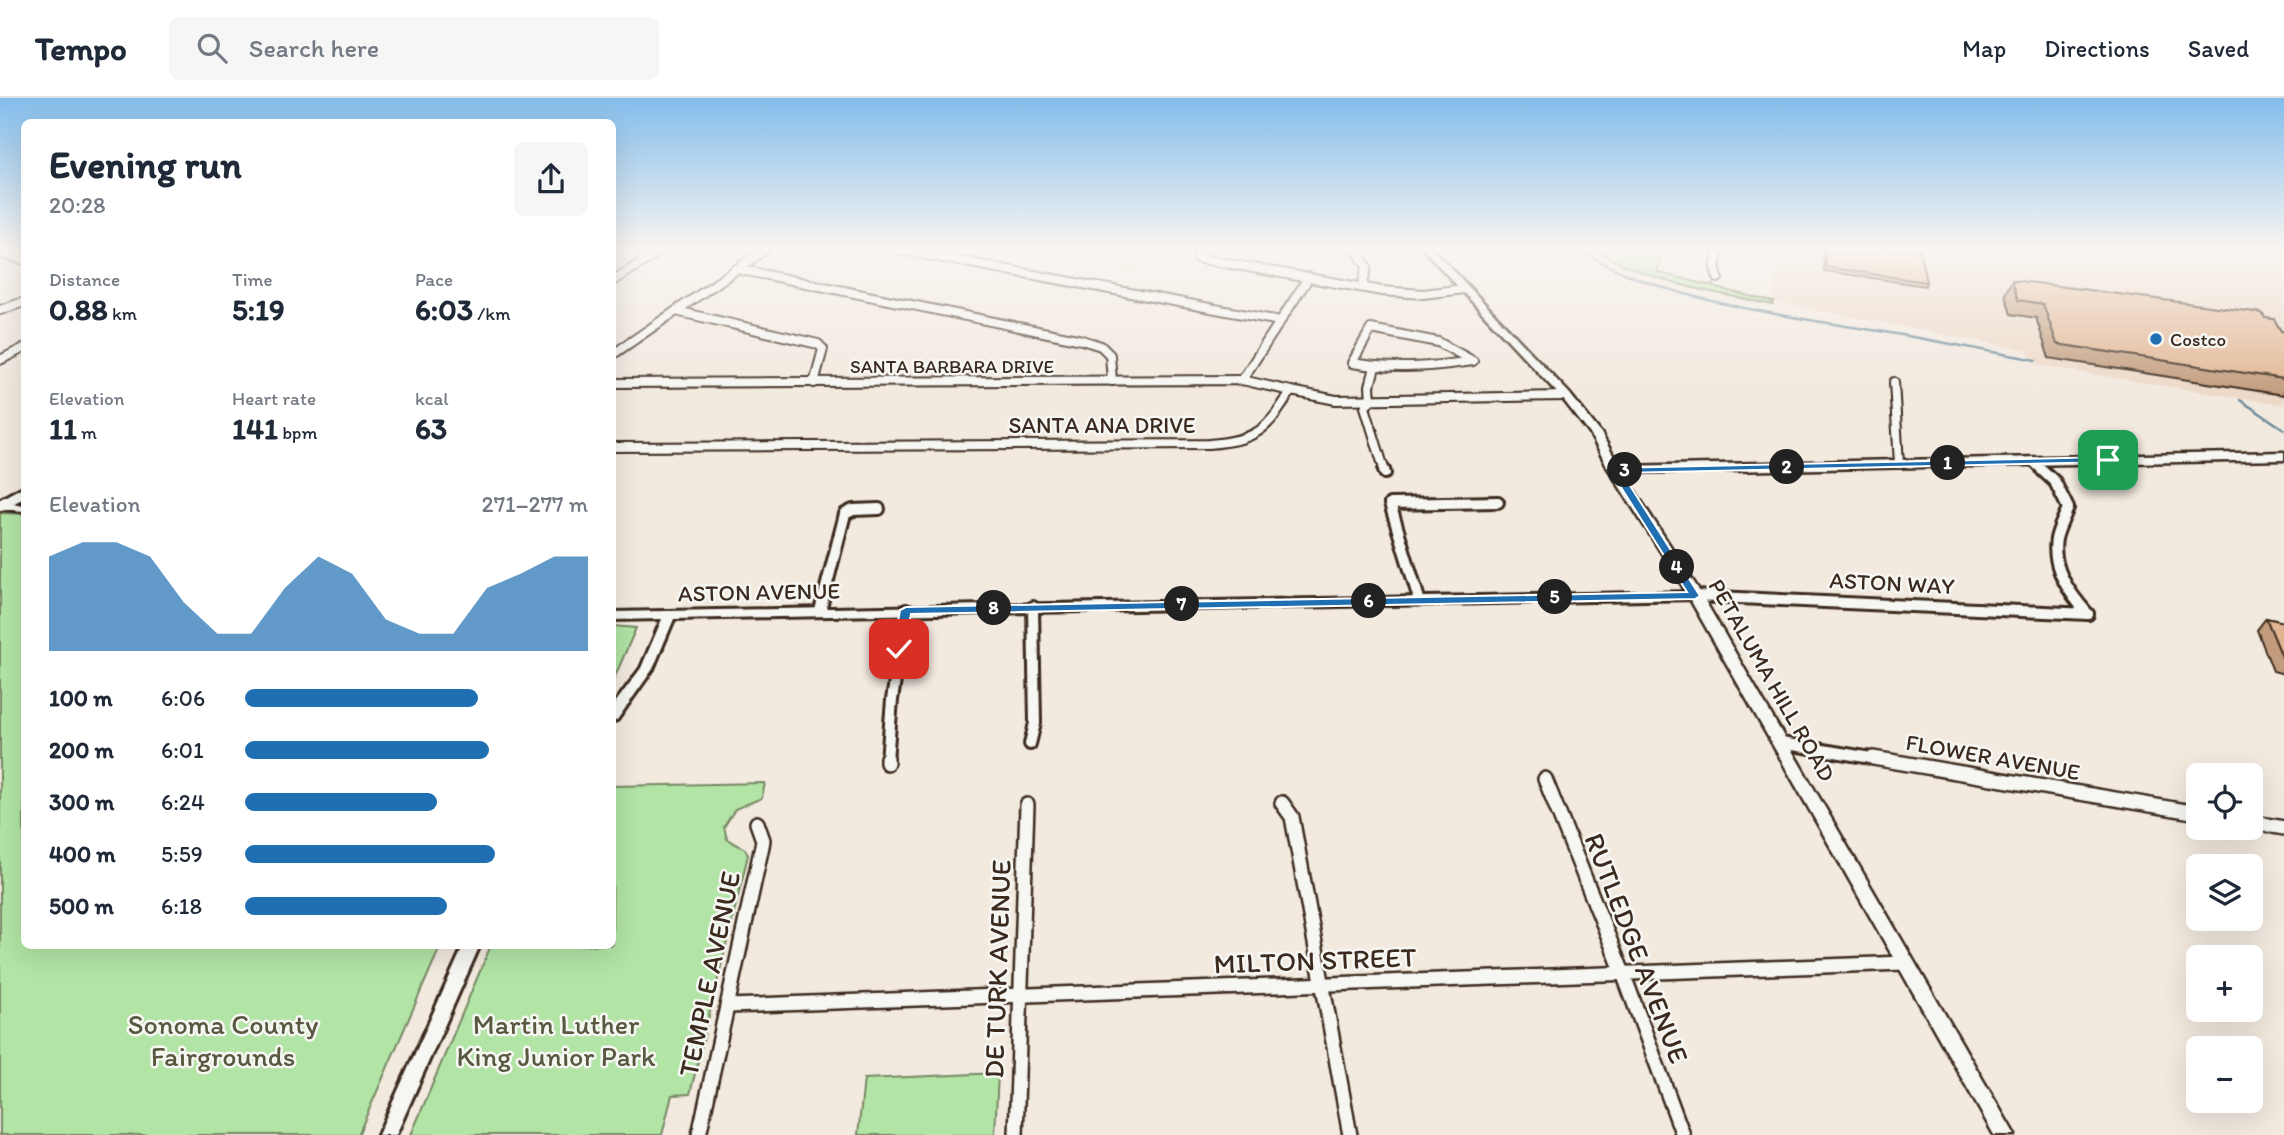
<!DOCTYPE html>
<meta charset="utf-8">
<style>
body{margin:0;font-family:Itim,sans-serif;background:#f6f6f7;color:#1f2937;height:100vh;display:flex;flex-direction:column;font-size:26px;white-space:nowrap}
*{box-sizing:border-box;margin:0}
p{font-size:23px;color:#747a83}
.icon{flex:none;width:38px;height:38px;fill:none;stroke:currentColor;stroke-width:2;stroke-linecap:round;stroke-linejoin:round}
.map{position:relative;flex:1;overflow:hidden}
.drawer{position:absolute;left:21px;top:21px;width:595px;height:830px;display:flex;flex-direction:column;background:#fff;border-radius:10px;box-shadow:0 7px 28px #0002}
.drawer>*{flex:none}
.controls{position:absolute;left:2186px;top:665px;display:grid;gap:14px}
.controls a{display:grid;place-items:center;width:77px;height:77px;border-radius:10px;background:#fff;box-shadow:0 7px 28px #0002;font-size:35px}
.pin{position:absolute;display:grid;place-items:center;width:60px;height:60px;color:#fff;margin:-30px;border-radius:14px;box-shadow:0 4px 10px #0006}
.km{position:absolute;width:35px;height:35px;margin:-18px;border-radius:50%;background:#222;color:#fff;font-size:19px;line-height:35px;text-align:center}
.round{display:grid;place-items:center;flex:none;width:74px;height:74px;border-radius:10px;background:#f6f6f7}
.summary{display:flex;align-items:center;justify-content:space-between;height:119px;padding:0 28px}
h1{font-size:38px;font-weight:700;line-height:52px}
.stats{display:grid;grid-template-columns:repeat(3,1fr);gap:10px;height:119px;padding:7px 28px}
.stats div{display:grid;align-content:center}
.stats b{font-size:30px;font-weight:700}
.stats small{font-size:19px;font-weight:400}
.stats p{font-size:19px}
.chart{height:196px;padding:14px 28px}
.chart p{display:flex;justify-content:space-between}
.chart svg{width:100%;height:126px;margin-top:7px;fill:#1f6fb2;opacity:.7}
ul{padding:0 28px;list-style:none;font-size:23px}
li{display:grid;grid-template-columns:112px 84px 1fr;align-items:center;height:52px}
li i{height:18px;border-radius:9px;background:#1f6fb2}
header{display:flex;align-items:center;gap:42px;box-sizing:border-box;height:98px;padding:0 35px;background:#fff;border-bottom:2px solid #e0e1e3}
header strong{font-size:33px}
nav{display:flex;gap:38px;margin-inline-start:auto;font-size:24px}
.search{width:490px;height:63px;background:#f6f6f7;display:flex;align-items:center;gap:18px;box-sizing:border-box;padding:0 24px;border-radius:10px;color:#747a83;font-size:26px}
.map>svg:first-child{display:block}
</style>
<header>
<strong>Tempo</strong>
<div class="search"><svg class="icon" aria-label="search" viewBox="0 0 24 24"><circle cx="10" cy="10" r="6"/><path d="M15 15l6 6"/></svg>Search here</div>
<nav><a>Map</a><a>Directions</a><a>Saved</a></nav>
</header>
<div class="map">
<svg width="2284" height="1037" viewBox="0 0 2284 1037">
<rect width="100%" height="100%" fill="#f2e9df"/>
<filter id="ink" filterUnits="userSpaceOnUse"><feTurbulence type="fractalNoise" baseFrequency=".0143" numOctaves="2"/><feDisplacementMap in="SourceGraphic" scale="14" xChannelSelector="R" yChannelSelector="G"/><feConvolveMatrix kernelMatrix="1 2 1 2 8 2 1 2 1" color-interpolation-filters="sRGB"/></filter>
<g filter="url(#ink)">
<g fill="#edd9c8">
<polygon points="1019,151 1155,151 1136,173"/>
<polygon points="1779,151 2284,151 2284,307 2036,267 2027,252 1774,204"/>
</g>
<g fill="#b1e4a5" stroke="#768762" stroke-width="2">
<path d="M1595,151h67l-5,23 50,13h7l-1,2 61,15 -1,3c-58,-13 -127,-22 -178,-56z"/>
<polygon points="0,415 24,416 24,847 441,847 358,1037 0,1037"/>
<polygon points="613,528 636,530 613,583 612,528"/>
<polygon points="765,685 762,700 735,711 724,729 727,741 745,751 748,757 690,996 672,997 662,1037 411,1037 491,847 612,847 613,688"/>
<polygon points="998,975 995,1037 858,1037 864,981"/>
</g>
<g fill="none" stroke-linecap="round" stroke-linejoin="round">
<g stroke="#6d8b9b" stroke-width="2.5">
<path d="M1579,151c69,47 192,65 274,78 61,9 122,22 183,33"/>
<polyline points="2240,302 2284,331"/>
</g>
<defs>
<g id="minor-far2">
<polyline points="896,151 1280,223"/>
<polyline points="1204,151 1197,160 1382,193 1423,196 1464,191"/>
<polyline points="1356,151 1367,169 1362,189"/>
<polyline points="0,155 24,162"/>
<polyline points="737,171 1082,242 1101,248 1110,257 1112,283"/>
<polyline points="1718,180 1715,170 1719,151"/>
<polyline points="612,183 664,151"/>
<polyline points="0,212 24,204"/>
<polyline points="676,213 818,246 823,251 814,285"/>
<path d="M1371,231l67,13 35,19c-41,6 -80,9 -121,2z"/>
<polyline points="612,257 766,151"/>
<polyline points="0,262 24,250"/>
<polyline points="1375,269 1370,288 1371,302 1365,309 1385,374"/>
<polyline points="1242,282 1309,179"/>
<polyline points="1894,284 1899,366"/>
<polyline points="612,285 1242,282 1291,293"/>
<path d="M612,349l597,-3c47,-4 58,-13 82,-53l45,9 230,-4"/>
<polyline points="2032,363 2044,374"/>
</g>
<g id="minor-far1">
<polyline points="1384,372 1385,375"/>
<path d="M2042,372l13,12 13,26c-4,10 -10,21 -12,31 -5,29 14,55 32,75"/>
<polyline points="0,407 24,394"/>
<polyline points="1695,498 2088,516"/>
<polyline points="1419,501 1390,406 1498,404"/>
<polyline points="820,513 845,416 853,412 879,411"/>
<polyline points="1781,645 1883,662"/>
<polyline points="1030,646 1035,625 1033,509"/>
<polyline points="887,662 892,602 906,512"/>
</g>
<g id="minor">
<polyline points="1873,660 2198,715"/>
<polyline points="887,665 887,660"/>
<polyline points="1545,681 1623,875 1683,1037"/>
<polyline points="1282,705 1292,719 1350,1037"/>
<polyline points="2250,724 2284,730"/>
<polyline points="728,908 1904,865"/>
<polyline points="699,1037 762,748 763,742 757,725"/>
<polyline points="1016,1037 1027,707"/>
</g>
<g id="tertiary">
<polygon points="0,405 24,407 24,413 0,411"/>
<polygon points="1695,494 1699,495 1701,498 1699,501 674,521 653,571 617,622 612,624 612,609 641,570 662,521 612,522 612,514"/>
<polygon points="464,847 480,847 396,1037 378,1037"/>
</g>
<polygon id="secondary" points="1423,151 1433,151 1570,296 1601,335 1619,368 2284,354 2284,362 1623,375 1697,489 2015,1037 1994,1037 1683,489 1609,372 1590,336 1562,300"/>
</defs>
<use href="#minor-far2" stroke="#3b2a1e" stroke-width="12"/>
<use href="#minor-far1" stroke="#3b2a1e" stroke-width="16"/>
<use href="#minor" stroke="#3b2a1e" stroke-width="18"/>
<use href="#tertiary" stroke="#3b2a1e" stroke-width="6"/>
<use href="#secondary" stroke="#3b2a1e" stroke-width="5"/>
<use href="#minor-far2" stroke="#f6f6f2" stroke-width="8"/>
<use href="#minor-far1" stroke="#f6f6f2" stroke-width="10"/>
<use href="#minor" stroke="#f6f6f2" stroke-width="13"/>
<use href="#tertiary" fill="#f6f6f2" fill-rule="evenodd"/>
<use href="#secondary" fill="#f6f6f2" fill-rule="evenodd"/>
</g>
<g fill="#c29c7d" stroke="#3b2a1e" stroke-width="2">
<polygon points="1823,151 1919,151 1926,184 1925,188 1824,173"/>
<polygon points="2012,182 2265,220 2281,233 2284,233 2284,297 2049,260 2036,220 2011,216 2005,196"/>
<polygon points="2266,520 2284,524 2284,576 2273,573 2257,532"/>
</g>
<g fill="#e1b591" stroke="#3b2a1e" stroke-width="2">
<polygon points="1824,151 1919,151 1926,184 1826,169"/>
<polygon points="2012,182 2262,215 2265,220 2274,221 2281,233 2284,233 2284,281 2057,246 2043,206 2018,202"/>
<polygon points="2266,520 2284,524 2284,561 2283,561"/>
</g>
</g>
<linearGradient id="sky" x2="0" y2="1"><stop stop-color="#84bdeb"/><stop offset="0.51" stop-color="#f9f5f1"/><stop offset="1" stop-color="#f9f5f1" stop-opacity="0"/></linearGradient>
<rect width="2284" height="297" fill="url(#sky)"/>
<polygon fill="#1f6fb2" stroke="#fff" stroke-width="2" points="2108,359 2112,360 2112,364 1622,375 1700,498 1695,501 911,516 904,551 899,555 893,551 900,512 906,509 1687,494 1610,372 1612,370"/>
<circle fill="#1f6fb2" stroke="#f6f6f2" stroke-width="2.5" cx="2156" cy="241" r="7"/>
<g text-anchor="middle" stroke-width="5" stroke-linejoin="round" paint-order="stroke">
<g font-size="19" fill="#3b2a1e" stroke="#f6f6f2" text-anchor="start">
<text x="2170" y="248">Costco</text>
</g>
<g font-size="19" fill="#3b2a1e" stroke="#f6f6f2">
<text x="952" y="275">SANTA BARBARA DRIVE</text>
</g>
<g font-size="23" fill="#3b2a1e" stroke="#f6f6f2">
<text x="1102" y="335">SANTA ANA DRIVE</text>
<text transform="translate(1892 485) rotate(3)" y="8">ASTON WAY</text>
<text transform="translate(759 494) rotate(-1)" y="8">ASTON AVENUE</text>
<text transform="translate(1772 582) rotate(60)" y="8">PETALUMA HILL ROAD</text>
<text transform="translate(1993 659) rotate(10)" y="8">FLOWER AVENUE</text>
</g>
<g font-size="28" fill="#3b2a1e" stroke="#f6f6f2">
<text transform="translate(1637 850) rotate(69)" y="10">RUTLEDGE AVENUE</text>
<text transform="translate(1315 862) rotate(-2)" y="10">MILTON STREET</text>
<text transform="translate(997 871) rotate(-88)" y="10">DE TURK AVENUE</text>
<text transform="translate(709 876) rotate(-78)" y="10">TEMPLE AVENUE</text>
</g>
<g font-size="28" fill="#585840" stroke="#f6f6f2">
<text x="223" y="936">Sonoma County<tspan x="223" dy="32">Fairgrounds</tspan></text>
<text x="556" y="936">Martin Luther<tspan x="556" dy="32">King Junior Park</tspan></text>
</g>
</g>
</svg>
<div class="controls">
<a><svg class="icon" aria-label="locate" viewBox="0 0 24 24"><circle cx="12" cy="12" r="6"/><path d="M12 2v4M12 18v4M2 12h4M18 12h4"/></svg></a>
<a><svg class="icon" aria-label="layers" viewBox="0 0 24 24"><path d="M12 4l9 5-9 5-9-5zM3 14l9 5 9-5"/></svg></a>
<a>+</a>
<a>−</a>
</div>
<div class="pin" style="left:2108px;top:362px;background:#1e9e55"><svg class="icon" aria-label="arrive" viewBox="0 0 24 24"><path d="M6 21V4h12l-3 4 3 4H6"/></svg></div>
<div class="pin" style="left:899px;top:551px;background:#d93025"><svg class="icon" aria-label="check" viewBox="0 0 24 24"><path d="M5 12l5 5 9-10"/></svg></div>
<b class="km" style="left:1948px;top:365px">1</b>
<b class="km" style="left:1787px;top:369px">2</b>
<b class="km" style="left:1625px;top:372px">3</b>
<b class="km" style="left:1677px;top:469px">4</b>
<b class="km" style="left:1555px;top:499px">5</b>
<b class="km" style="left:1369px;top:503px">6</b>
<b class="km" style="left:1182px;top:506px">7</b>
<b class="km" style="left:994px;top:510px">8</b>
<section class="drawer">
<div class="summary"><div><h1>Evening run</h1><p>20:28</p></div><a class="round"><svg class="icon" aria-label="share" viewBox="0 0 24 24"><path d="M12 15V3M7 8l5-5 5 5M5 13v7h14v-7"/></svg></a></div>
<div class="stats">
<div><p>Distance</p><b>0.88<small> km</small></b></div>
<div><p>Time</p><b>5:19</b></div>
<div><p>Pace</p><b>6:03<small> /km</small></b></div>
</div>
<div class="stats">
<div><p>Elevation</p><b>11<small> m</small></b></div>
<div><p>Heart rate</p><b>141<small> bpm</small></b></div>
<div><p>kcal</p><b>63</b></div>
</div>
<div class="chart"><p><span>Elevation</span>271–277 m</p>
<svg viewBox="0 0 160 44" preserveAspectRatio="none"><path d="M0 44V11L10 6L20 6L30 11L40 27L50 38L60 38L70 22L80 11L90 17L100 33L110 38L120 38L130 22L140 17L150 11L160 11V44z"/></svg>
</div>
<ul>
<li><b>100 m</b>6:06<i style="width:68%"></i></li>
<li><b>200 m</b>6:01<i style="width:71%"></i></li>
<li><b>300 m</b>6:24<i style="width:56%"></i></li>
<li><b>400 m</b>5:59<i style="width:73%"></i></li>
<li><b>500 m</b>6:18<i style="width:59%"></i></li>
</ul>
</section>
</div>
